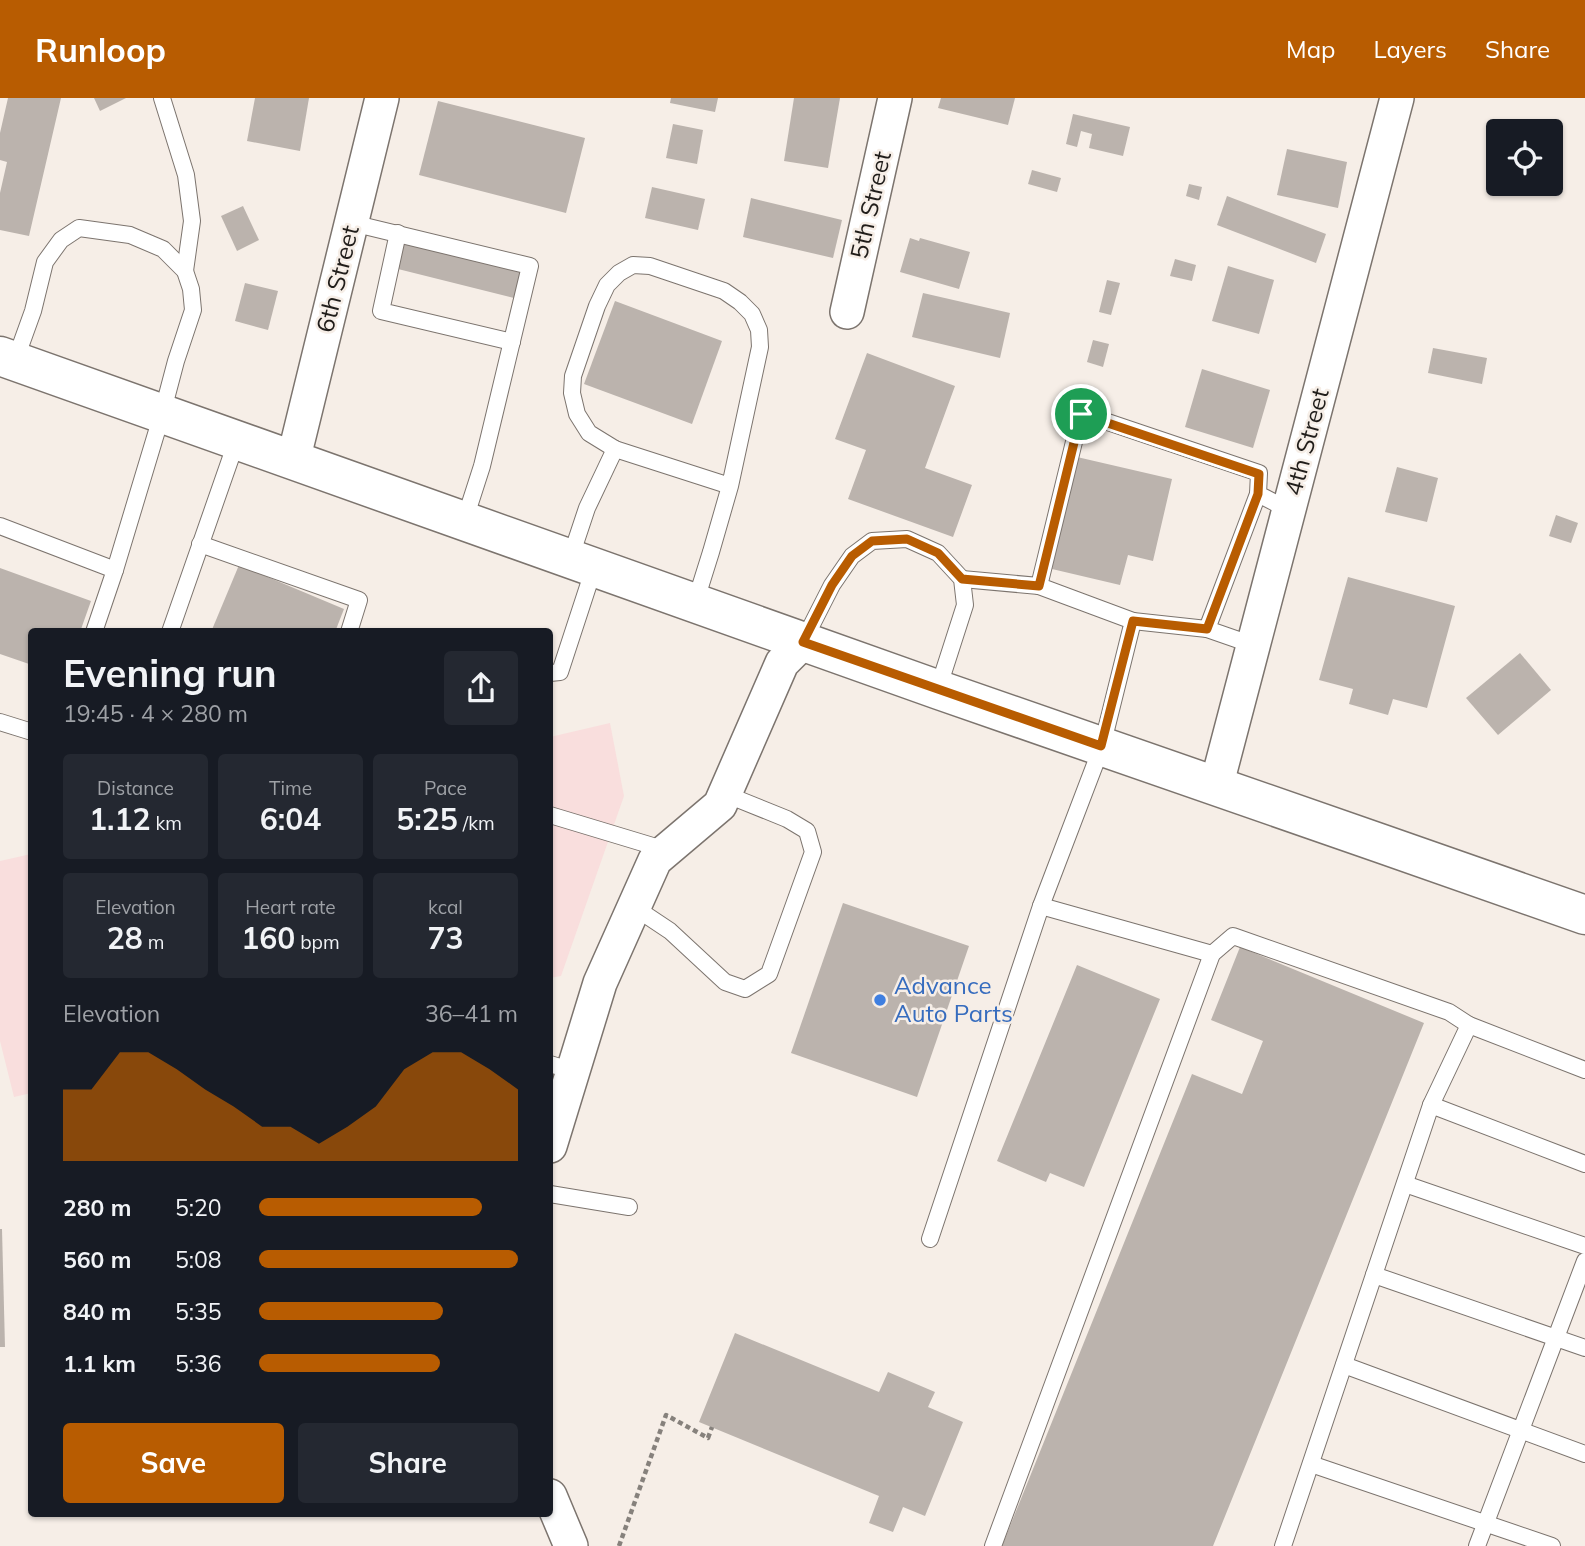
<!DOCTYPE html>
<meta charset="utf-8">
<style>
body{margin:0;font-family:Mulish,sans-serif;background:#242831;color:#f1f3f6;height:100vh;display:flex;flex-direction:column;font-size:26px;white-space:nowrap}
*{box-sizing:border-box;margin:0}
p{font-size:23px;color:#9ea1a6}
.icon{flex:none;width:38px;height:38px;fill:none;stroke:currentColor;stroke-width:2;stroke-linecap:round;stroke-linejoin:round}
.map{position:relative;flex:1;overflow:hidden}
.drawer{position:absolute;left:28px;top:530px;width:525px;height:889px;display:flex;flex-direction:column;background:#171b24;border-radius:7px;box-shadow:0 2px 5px #0004}
.drawer>*{flex:none}
.fabs{position:absolute;left:1486px;top:21px;display:grid;gap:14px}
.fabs a{display:grid;place-items:center;width:77px;height:77px;border-radius:7px;background:#171b24;box-shadow:0 2px 5px #0004;font-size:35px}
.pin{position:absolute;display:grid;place-items:center;width:60px;height:60px;color:#fff;margin:-30px;border:4px solid #fff;border-radius:50%;box-shadow:0 2px 7px #0007}
.round{display:grid;place-items:center;flex:none;width:74px;height:74px;border-radius:7px;background:#242831}
.summary{display:flex;align-items:center;justify-content:space-between;height:119px;padding:0 35px}
h1{font-size:38px;font-weight:700;line-height:52px}
.figures{display:grid;grid-template-columns:repeat(3,1fr);gap:10px;height:119px;padding:7px 35px}
.figures div{display:grid;align-content:center;border-radius:7px;background:#242831;text-align:center}
.figures b{font-size:30px;font-weight:700}
.figures small{font-size:19px;font-weight:400}
.figures p{font-size:19px}
.chart{height:196px;padding:14px 35px}
.chart p{display:flex;justify-content:space-between}
.chart svg{width:100%;height:126px;margin-top:7px;fill:#b85c01;opacity:.7}
.primary-button{display:flex;gap:14px;margin-top:auto;padding:14px 35px}
.primary-button a{flex:1;height:80px;border-radius:7px;background:#b85c01;color:#fff;font-size:28px;font-weight:700;line-height:80px;text-align:center}
.primary-button a+a{background:#242831;color:#f1f3f6}
ul{padding:0 35px;list-style:none;font-size:23px}
li{display:grid;grid-template-columns:112px 84px 1fr;align-items:center;height:52px}
li i{height:18px;border-radius:9px;background:#b85c01}
header{display:flex;align-items:center;gap:42px;box-sizing:border-box;height:98px;padding:0 35px;background:#b85c01;color:#fff}
header strong{font-size:33px}
nav{display:flex;gap:38px;margin-inline-start:auto;font-size:24px}
.map>svg:first-child{display:block}
</style>
<header>
<strong>Runloop</strong>
<nav><a>Map</a><a>Layers</a><a>Share</a></nav>
</header>
<div class="map">
<svg width="1585" height="1448" viewBox="0 0 1585 1448">
<rect width="100%" height="100%" fill="#f6eee7"/>
<g fill="#f9dedd">
<polygon points="610,625 624,698 561,878 550,880 550,639"/>
<polygon points="31,756 31,995 14,999 0,943 0,763"/>
</g>
<g fill="#bbb3ad">
<polygon points="8,0 61,0 29,138 0,132 0,95 7,64 0,62 0,35"/>
<polygon points="94,0 126,0 100,13"/>
<polygon points="255,0 309,0 300,53 247,43"/>
<polygon points="671,0 718,0 715,14 670,5"/>
<polygon points="794,0 840,0 828,70 784,63"/>
<polygon points="941,0 1015,0 1008,27 938,10"/>
<polygon points="438,3 585,40 566,115 419,77"/>
<polygon points="1073,16 1130,29 1123,58 1089,50 1092,36 1081,33 1077,49 1066,46"/>
<polygon points="673,26 703,32 697,66 666,60"/>
<polygon points="1287,51 1347,64 1338,110 1277,97"/>
<polygon points="1032,72 1061,80 1057,94 1028,86"/>
<polygon points="1189,86 1202,89 1199,102 1186,98"/>
<polygon points="652,89 705,101 698,132 645,120"/>
<polygon points="1227,98 1326,136 1316,165 1217,127"/>
<polygon points="751,100 842,122 833,160 743,139"/>
<polygon points="243,108 259,142 237,153 221,118"/>
<polygon points="910,140 919,143 920,140 970,154 959,191 900,174"/>
<polygon points="405,142 522,172 514,200 398,171"/>
<polygon points="1175,161 1196,167 1192,183 1170,178"/>
<polygon points="1228,168 1274,182 1259,236 1212,223"/>
<polygon points="1107,182 1120,185 1111,217 1099,214"/>
<polygon points="245,185 278,193 268,232 235,223"/>
<polygon points="923,195 1010,215 1000,260 912,239"/>
<polygon points="615,203 722,243 692,326 584,286"/>
<polygon points="1093,242 1109,246 1103,269 1087,264"/>
<polygon points="1433,250 1487,260 1482,286 1428,275"/>
<polygon points="867,255 955,288 925,370 972,387 953,439 848,401 866,352 835,341"/>
<polygon points="1202,271 1270,292 1253,350 1185,329"/>
<polygon points="1077,359 1172,381 1153,463 1128,457 1120,487 1052,471"/>
<polygon points="1397,369 1438,380 1427,424 1385,414"/>
<polygon points="1556,417 1578,425 1571,445 1549,438"/>
<polygon points="239,467 344,511 335,534 211,534"/>
<polygon points="0,470 91,503 80,534 32,534 32,567 0,556"/>
<polygon points="1348,479 1455,508 1427,610 1393,601 1388,617 1349,606 1353,591 1319,582"/>
<polygon points="1520,555 1551,592 1498,637 1466,600"/>
<polygon points="843,805 969,848 917,999 791,955"/>
<polygon points="1240,849 1424,925 1213,1448 1002,1448 1192,976 1242,996 1263,943 1211,922"/>
<polygon points="1077,867 1160,901 1084,1089 1050,1075 1046,1084 997,1063"/>
<polygon points="0,1131 2,1131 5,1249 0,1249"/>
<polygon points="735,1235 879,1294 888,1274 935,1294 928,1309 963,1324 925,1418 903,1409 893,1434 869,1425 879,1398 699,1324"/>
</g>
<g fill="none" stroke-linecap="round" stroke-linejoin="round">
<defs>
<g id="lane">
<polyline points="162,0 186,77 192,123 185,173"/>
<polyline points="352,125 530,168 482,368 464,424"/>
<polyline points="398,135 381,213 512,244"/>
<polyline points="0,428 115,472 162,316 176,263 193,212 191,191 185,173 163,151 130,137 79,130 61,142 45,164 33,213 15,263"/>
<polyline points="200,446 359,502 349,534"/>
<polyline points="570,461 587,410 615,351"/>
<polyline points="962,481 1039,488"/>
<polyline points="695,505 711,454 730,388 760,249 759,232 752,216 740,204 724,193 650,168 633,167 619,175 607,187 597,208 573,278 572,295 577,316 589,335 615,351 730,388"/>
<polyline points="1133,523 1207,531"/>
<polyline points="94,534 115,472"/>
<polyline points="170,534 237,342"/>
<polyline points="803,544 832,487 852,458 872,443 907,441 938,455 962,481 965,507 938,591"/>
<polyline points="1253,547 1207,531 1258,396"/>
<polyline points="550,575 560,574 594,470"/>
<polyline points="0,624 32,634"/>
<polyline points="550,717 666,752"/>
<polyline points="1041,808 1212,856"/>
<polyline points="634,809 670,833 725,884 745,891 769,876 813,754 807,733 787,721 725,696"/>
<polyline points="550,966 573,973"/>
<polyline points="1431,1007 1585,1066"/>
<polyline points="1405,1086 1585,1148"/>
<polyline points="550,1096 629,1109"/>
<polyline points="930,1141 1041,808 1102,648 1133,523 1039,488 1081,315 1259,375 1258,396 1289,412"/>
<polyline points="1374,1177 1585,1250"/>
<polyline points="1344,1267 1585,1356"/>
<polyline points="1311,1366 1552,1448"/>
<polyline points="993,1448 1212,856 1233,838 1449,914 1469,927"/>
<polyline points="1283,1448 1431,1007 1469,927 1585,972"/>
<polyline points="1477,1448 1585,1163"/>
</g>
<g id="street">
<polyline points="847,214 895,0"/>
<polyline points="293,363 382,0"/>
<polyline points="1216,689 1397,0"/>
<polyline points="550,1048 600,885 655,762 720,707 782,565 803,544"/>
<polyline points="550,1398 571,1448"/>
</g>
<path id="primary" d="M0,258c312,112 625,224 939,334 215,75 431,149 646,225"/>
</defs>
<use href="#lane" stroke="#7c746e" stroke-width="18"/>
<use href="#street" stroke="#7c746e" stroke-width="36"/>
<use href="#primary" stroke="#7c746e" stroke-width="41"/>
<polyline stroke="#86817c" stroke-width="4.5" stroke-dasharray="5 3.5" stroke-linecap="butt" points="619,1448 666,1317 708,1340 712,1329"/>
<use href="#lane" stroke="#fff" stroke-width="16"/>
<use href="#street" stroke="#fff" stroke-width="33"/>
<use href="#primary" stroke="#fff" stroke-width="38"/>
</g>
<g fill="none" stroke-linecap="round" stroke-linejoin="round">
<defs>
<polygon id="route" points="1081,316 1259,376 1258,396 1207,531 1133,523 1101,648 803,544 832,487 852,458 872,443 907,441 938,455 962,481 1039,488"/>
</defs>
<use href="#route" stroke="#fff" stroke-width="14"/>
<use href="#route" stroke="#b85c01" stroke-width="9"/>
</g>
<circle fill="#3f7fe0" stroke="#f6eee7" stroke-width="2.5" cx="880" cy="902" r="7"/>
<g text-anchor="middle" stroke-width="5" stroke-linejoin="round" paint-order="stroke">
<g font-size="24" fill="#201d1a" stroke="#f6eee7">
<text transform="translate(871 107) rotate(-77)" y="8">5th Street</text>
<text transform="translate(338 181) rotate(-76)" y="8">6th Street</text>
<text transform="translate(1307 344) rotate(-75)" y="8">4th Street</text>
</g>
<g font-size="24" fill="#366cbe" stroke="#f6eee7" text-anchor="start">
<text x="894" y="896">Advance<tspan x="894" dy="28">Auto Parts</tspan></text>
</g>
</g>
</svg>
<div class="fabs">
<a><svg class="icon" aria-label="locate" viewBox="0 0 24 24"><circle cx="12" cy="12" r="6"/><path d="M12 2v4M12 18v4M2 12h4M18 12h4"/></svg></a>
</div>
<div class="pin" style="left:1081px;top:316px;background:#1e9e55"><svg class="icon" aria-label="arrive" viewBox="0 0 24 24"><path d="M6 21V4h12l-3 4 3 4H6"/></svg></div>
<section class="drawer">
<div class="summary"><div><h1>Evening run</h1><p>19:45 · 4 × 280 m</p></div><a class="round"><svg class="icon" aria-label="share" viewBox="0 0 24 24"><path d="M12 15V3M7 8l5-5 5 5M5 13v7h14v-7"/></svg></a></div>
<div class="figures">
<div><p>Distance</p><b>1.12<small> km</small></b></div>
<div><p>Time</p><b>6:04</b></div>
<div><p>Pace</p><b>5:25<small> /km</small></b></div>
</div>
<div class="figures">
<div><p>Elevation</p><b>28<small> m</small></b></div>
<div><p>Heart rate</p><b>160<small> bpm</small></b></div>
<div><p>kcal</p><b>73</b></div>
</div>
<div class="chart"><p><span>Elevation</span>36–41 m</p>
<svg viewBox="0 0 160 44" preserveAspectRatio="none"><path d="M0 44V19L10 19L20 6L30 6L40 12L50 19L60 25L70 32L80 32L90 38L100 32L110 25L120 12L130 6L140 6L150 12L160 19V44z"/></svg>
</div>
<ul>
<li><b>280 m</b>5:20<i style="width:86%"></i></li>
<li><b>560 m</b>5:08<i style="width:100%"></i></li>
<li><b>840 m</b>5:35<i style="width:71%"></i></li>
<li><b>1.1 km</b>5:36<i style="width:70%"></i></li>
</ul>
<div class="primary-button"><a>Save</a><a>Share</a></div>
</section>
</div>
